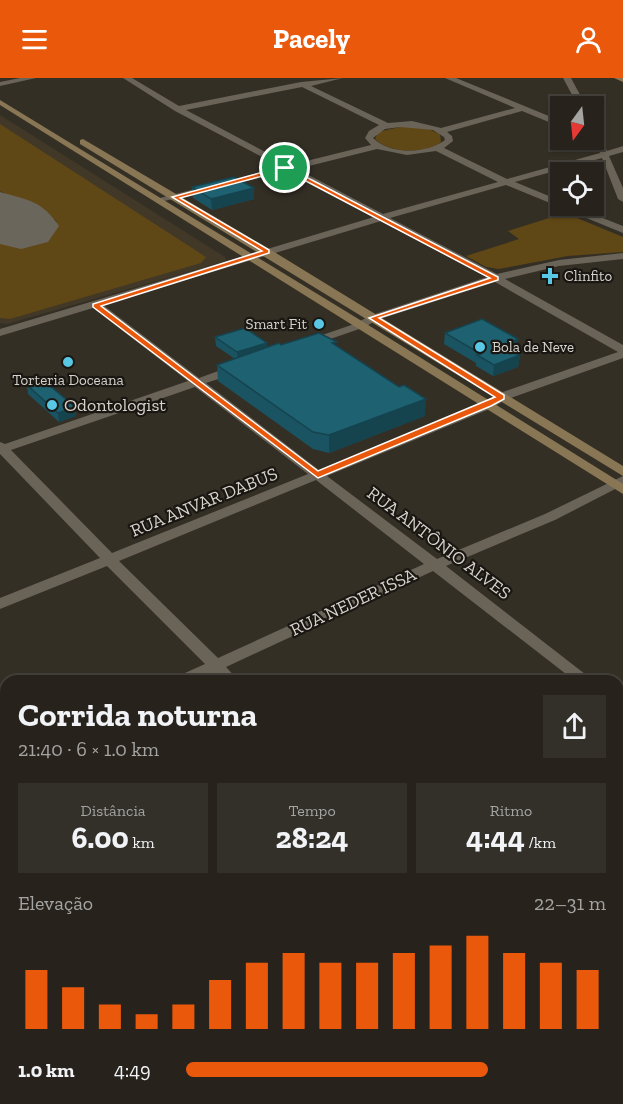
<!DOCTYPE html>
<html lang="pt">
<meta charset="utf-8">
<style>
body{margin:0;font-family:"Zilla Slab",serif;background:#332f29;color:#f1f3f6;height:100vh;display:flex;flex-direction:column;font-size:22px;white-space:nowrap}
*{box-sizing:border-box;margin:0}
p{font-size:20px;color:#a4a4a3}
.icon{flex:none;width:33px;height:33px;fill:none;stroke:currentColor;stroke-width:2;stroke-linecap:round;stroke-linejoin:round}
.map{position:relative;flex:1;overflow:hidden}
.panel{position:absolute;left:0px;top:597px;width:624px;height:429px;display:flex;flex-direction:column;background:#27231c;border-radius:18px 18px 0 0;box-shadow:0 2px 4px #0004,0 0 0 2px #43403b}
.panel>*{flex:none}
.needle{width:39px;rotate:195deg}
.buttons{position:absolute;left:550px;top:18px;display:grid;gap:12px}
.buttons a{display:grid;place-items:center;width:54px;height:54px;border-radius:0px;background:#27231c;box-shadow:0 2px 4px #0004,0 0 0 2px #43403b;font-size:30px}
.pin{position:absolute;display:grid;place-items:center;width:51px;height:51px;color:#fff;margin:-26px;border:3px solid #fff;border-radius:50%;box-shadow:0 2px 6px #0007}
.round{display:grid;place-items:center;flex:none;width:63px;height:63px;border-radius:0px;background:#332f29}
.headline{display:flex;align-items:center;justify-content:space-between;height:102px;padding:0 18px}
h1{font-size:33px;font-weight:700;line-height:45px}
.metrics{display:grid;grid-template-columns:repeat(3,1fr);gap:9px;height:102px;padding:6px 18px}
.metrics div{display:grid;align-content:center;border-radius:0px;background:#332f29;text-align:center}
.metrics b{font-size:30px;font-weight:700}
.metrics small{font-size:16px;font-weight:400}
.metrics p{font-size:16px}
.chart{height:168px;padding:12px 18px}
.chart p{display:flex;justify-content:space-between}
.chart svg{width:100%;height:108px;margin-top:6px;stroke:#ea580c;stroke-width:6}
ul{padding:0 18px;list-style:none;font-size:20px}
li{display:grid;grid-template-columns:96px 72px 1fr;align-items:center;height:45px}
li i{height:15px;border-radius:8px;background:#ea580c}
header{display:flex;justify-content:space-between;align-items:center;height:78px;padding:0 18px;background:#ea580c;color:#fff;font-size:27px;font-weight:700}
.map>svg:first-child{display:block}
</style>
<header><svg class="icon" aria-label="menu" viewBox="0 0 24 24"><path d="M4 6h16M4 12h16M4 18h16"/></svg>Pacely<svg class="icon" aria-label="person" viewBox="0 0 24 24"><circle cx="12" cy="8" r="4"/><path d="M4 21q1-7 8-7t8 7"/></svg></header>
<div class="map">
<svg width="623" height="1026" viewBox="0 0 623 1026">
<rect width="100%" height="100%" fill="#342f25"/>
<polygon fill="#413828" points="0,37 225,179 226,183 7,246 0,245"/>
<g fill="#604716">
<polygon points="0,46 206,179 201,185 10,241 0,240 0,161 52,147 57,143 0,113"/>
<path d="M404,48l22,2 14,6 1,8c-16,12 -51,12 -66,-3l3,-7z"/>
<polygon points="565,135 623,159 623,174 568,178 499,191 486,189 466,178 519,161 508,153"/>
</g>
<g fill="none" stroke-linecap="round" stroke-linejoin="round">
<path fill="#6a665c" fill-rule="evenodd" d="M0,114c29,8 42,9 59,34l-11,16 -27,7 -21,-5z"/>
<g fill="#696358" fill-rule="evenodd">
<polygon points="20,0 36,0 0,8 0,4"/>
<path d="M123,0h9l47,28 122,-24 42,-4 -32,8 77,37 24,-2 29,7 74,-20 -70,-30h11l105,43v6l-39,-16 -75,21 5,4 1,5 -9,7 63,31 93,-26 -6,-14v-13l4,3 9,22 16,-5v6l-14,4 14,32v14l-5,-3 -16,-41 -87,24 46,19v5h11l51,20v7l-117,-48 -116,33 107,56 62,-14 64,-7v6l-64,7 -54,13 118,66v13l-118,42 -13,8 -165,68 110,83 108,-45 78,-38v9l-68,35 -109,46 148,115h-19l-142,-110 -207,96 13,14h-18l-8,-8 -17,8h-22l2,-4 29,-13 -98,-98 -107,43v-11l100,-40 -100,-104v-12l5,2 183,-63 -95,-73 -93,28v-7l374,-112 -86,-46 -132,32v-4l125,-32 -106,-56zM302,9l77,38 -10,6 -4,7 6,7 -81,20 -104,-55zM400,49l33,3 11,7 1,3c-19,14 -55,15 -72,-2l12,-9zM377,71l30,6 29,-4 62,31 -115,32 -86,-45zM381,143l106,56 -118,39 -12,7 -52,18v4h8l52,-18 12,-7 118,-38 123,70 -121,42 -13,8 -165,68 -113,-87 34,-11v-6h-8l-33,12 -96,-73zM195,309l113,87 -196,79 -101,-103zM316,402l108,84 -206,94 -99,-97z"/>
<polygon points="563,0 571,0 586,28 578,28"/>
<polygon points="618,621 623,623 623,637 618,635"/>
<polygon points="6,679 6,692 0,694 0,681"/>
<polygon points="0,771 6,773 6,794 0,792"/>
<polygon points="6,967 6,988 0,991 0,970"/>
<polygon points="152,1020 175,1020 178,1026 155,1026"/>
</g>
<g fill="#897654" fill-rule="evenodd">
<polygon points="614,0 623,0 623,4"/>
<polygon points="0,22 365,245 623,406 623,416 0,27"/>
<polygon points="83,61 271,172 623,388 623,398 80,66 80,62"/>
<polygon points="623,990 623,1011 618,1013 618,992"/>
<polygon points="580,1020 607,1020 604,1026 577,1026"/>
</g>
</g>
<g fill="#1a5361">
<polygon points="192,109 254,110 254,121 212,132 193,120"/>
<polygon points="445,255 517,273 514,274 520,277 518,289 493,298 476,288 476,285 444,266"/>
<polygon points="215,259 267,269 281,267 337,268 425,338 329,375 313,371 218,303 217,287 235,281 216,268"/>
<polygon points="27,307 75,329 76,338 59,344 28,316"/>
</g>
<g fill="#15444f">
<polygon points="254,110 254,121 212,132 211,121"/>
<polygon points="518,261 517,273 501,279 502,268"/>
<polygon points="267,265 267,273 238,283 237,274"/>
<polygon points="520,277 518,289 493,298 494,287"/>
<polygon points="426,321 425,338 329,375 329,357"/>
<polygon points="75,329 76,338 59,344 58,335"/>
</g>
<g fill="#1e6171" stroke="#15444f" stroke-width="1.5">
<polygon points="234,99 254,110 211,121 192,109"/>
<polygon points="482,241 518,261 502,268 520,277 494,287 477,277 481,276 445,255"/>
<polygon points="245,250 267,265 237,274 215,259"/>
<polygon points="319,255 337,264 332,265 399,309 404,307 426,321 329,357 313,354 217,287 279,265 281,267"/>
<polygon points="43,302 75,329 58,335 27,307"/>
</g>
<path fill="#ea580c" stroke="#fff" stroke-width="1.5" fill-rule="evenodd" d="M285,88l213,111v3l-119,38 125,77v4l-13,7 -173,72 -225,-171v-3l169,-53 -90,-54zM285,92l205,108 -121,40 126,79 -177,74 -217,-165 168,-53v-3l-89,-52z"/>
<g fill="#59c8e5" stroke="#1a1713" stroke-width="2">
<path d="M547 189h6v6h6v6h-6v6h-6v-6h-6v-6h6z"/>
<circle cx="319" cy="246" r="6"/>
<circle cx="480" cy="269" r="6"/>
<circle cx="68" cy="284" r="6"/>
<circle cx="52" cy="327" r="6"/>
</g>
<g text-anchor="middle" stroke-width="4.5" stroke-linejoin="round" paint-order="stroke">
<g font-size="15" fill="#d6d3cc" stroke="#1a1713" text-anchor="start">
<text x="564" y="203">Clinfito</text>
<text x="307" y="251" text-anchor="end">Smart Fit</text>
<text x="492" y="274">Bola de Neve</text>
<text x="68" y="307" text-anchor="middle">Torteria Doceana</text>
</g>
<g font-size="18" fill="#d6d3cc" stroke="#1a1713" text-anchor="start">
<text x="64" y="333">Odontologist</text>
</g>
<g font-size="18" fill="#d6d3cc" stroke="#1a1713">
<text transform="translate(204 424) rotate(-22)" y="6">RUA ANVAR DABUS</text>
<text transform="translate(439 465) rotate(37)" y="6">RUA ANTÔNIO ALVES</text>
<text transform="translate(353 524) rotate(-25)" y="6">RUA NEDER ISSA</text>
</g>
</g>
</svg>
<div class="buttons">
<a><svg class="needle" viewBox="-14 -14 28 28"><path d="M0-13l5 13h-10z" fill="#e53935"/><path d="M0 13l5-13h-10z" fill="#a4a4a3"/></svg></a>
<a><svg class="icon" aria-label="locate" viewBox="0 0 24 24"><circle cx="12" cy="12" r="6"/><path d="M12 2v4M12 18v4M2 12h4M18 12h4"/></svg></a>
</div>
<div class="pin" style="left:285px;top:90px;background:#1e9e55"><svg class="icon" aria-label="arrive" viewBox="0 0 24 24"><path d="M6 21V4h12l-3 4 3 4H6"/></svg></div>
<section class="panel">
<div class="headline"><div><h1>Corrida noturna</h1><p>21:40 · 6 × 1.0 km</p></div><a class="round"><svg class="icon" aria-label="share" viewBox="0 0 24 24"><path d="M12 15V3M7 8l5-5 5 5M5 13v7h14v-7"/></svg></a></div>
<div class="metrics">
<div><p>Distância</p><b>6.00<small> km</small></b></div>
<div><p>Tempo</p><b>28:24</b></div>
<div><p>Ritmo</p><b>4:44<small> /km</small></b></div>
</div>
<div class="chart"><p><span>Elevação</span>22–31 m</p>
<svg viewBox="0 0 160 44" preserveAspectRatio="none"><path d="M5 44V20M15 44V27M25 44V34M35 44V38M45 44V34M55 44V24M65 44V17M75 44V13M85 44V17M95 44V17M105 44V13M115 44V10M125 44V6M135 44V13M145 44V17M155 44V20"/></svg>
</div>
<ul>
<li><b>1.0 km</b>4:49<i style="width:72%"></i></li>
</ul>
</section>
</div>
